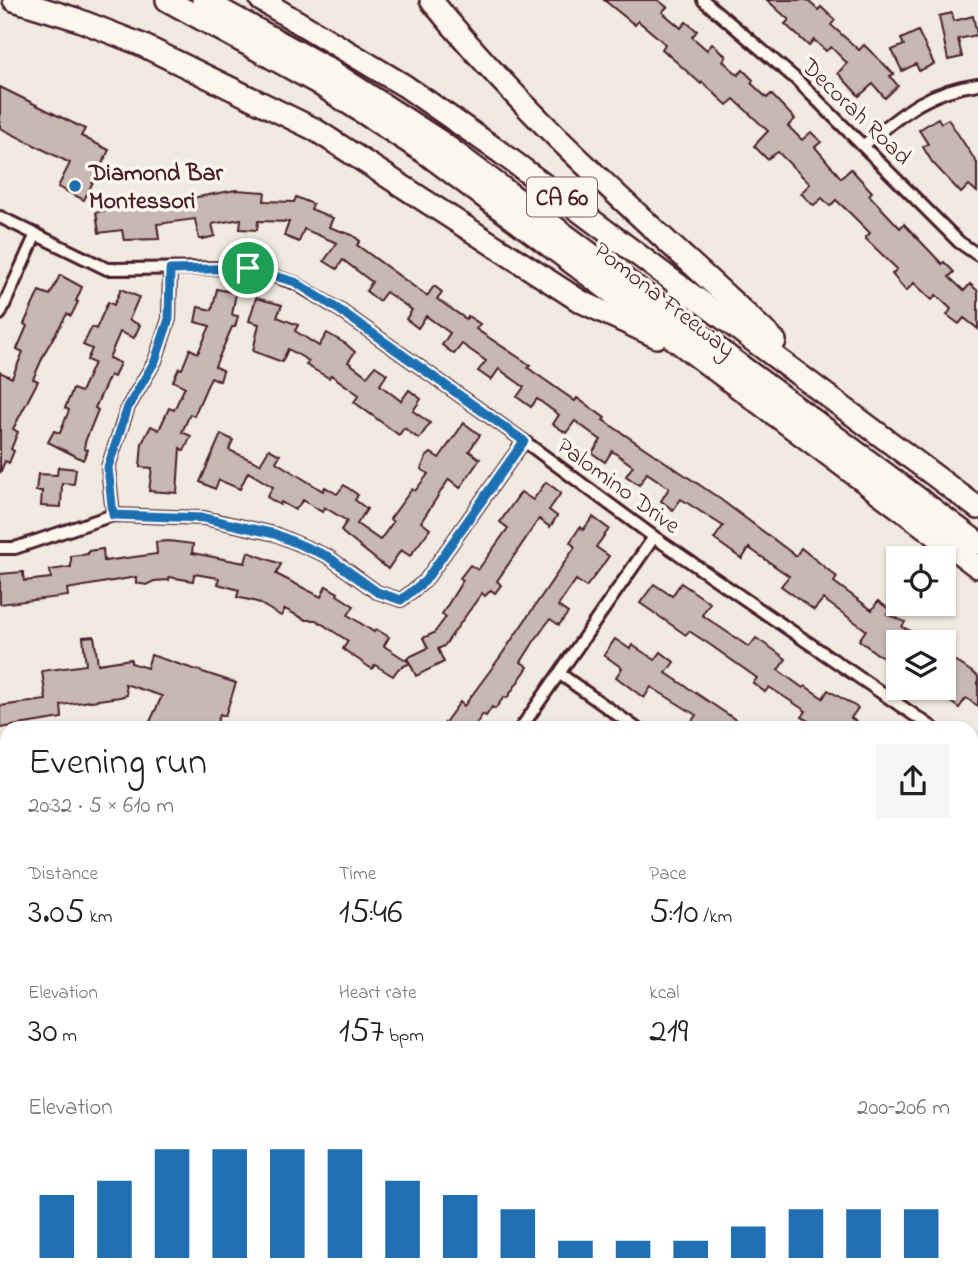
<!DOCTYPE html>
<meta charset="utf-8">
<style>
body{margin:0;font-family:"Indie Flower",sans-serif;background:#f6f6f6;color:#202124;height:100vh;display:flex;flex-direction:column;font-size:26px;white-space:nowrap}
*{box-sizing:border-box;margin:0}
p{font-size:23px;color:#757577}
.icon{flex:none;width:38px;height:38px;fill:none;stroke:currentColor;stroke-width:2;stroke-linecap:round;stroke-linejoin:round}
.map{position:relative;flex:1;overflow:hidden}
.details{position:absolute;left:0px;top:721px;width:978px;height:567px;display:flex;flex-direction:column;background:#fff;border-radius:21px 21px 0 0;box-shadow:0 2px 5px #0004}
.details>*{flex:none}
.fabs{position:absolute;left:886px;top:546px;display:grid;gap:14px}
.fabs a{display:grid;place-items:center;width:70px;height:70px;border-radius:0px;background:#fff;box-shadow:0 2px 5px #0004;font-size:35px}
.pin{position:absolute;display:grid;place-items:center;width:60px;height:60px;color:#fff;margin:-30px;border:4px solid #fff;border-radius:50%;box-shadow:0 2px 7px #0007}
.round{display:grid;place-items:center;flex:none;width:74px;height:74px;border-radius:0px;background:#f6f6f6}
.summary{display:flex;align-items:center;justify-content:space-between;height:119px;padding:0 28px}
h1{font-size:38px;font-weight:600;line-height:52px}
.metrics{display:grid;grid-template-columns:repeat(3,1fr);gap:10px;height:119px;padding:7px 28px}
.metrics div{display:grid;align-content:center}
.metrics b{font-size:35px;font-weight:600}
.metrics small{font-size:19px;font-weight:400}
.metrics p{font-size:19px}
.chart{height:196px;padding:14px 28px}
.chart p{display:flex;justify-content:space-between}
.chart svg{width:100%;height:126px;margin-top:7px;stroke:#1f6fb2;stroke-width:6}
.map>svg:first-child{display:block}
</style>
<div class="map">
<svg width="978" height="1288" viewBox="0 0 978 1288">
<rect width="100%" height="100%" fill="#f0eae0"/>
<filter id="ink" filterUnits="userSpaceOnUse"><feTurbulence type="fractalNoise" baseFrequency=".0143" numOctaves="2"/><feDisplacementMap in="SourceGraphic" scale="14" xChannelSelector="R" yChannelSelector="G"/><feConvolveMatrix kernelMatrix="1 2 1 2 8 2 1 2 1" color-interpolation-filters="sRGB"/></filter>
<g filter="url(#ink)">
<polygon fill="#d8ccc6" stroke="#917678" stroke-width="2" points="971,1024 978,1030 978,1174 971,1183"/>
<g fill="#c8b8b3" stroke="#4a1f2b" stroke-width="2">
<polygon points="604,0 658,0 667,7 662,12 681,28 686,22 697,31 692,37 707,50 712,44 726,56 723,61 738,75 743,70 753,80 751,83 767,98 771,94 795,119 788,126 802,140 811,132 821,142 815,147 841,178 851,169 872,192 869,195 900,228 904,224 942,264 944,262 954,272 949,277 964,291 970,284 978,291 978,329 964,318 959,324 947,315 951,309 936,295 932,300 914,283 906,291 892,274 897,269 865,238 870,233 851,214 836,200 830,206 822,198 814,205 810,203 801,193 810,184 778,152 767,159 754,146 768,131 734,99 727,105 702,82 701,84 662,49 665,44 655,35 638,21 635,25"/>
<polygon points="767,0 807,0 818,10 821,7 835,20 831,25 859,50 864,45 894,74 890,76 898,86 885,98 873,84 859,96 838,73 847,63 831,47 826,51 814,40 809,46 785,24 789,20"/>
<polygon points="952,13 954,21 973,16 977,35 958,39 962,57 948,60 939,16"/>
<polygon points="918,31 934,64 919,71 916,64 902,71 892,50 904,45 901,39"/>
<polygon points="0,87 85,129 81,136 109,150 84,200 58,187 70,163 0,128"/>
<polygon points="938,118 941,123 948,119 977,163 977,192 969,185 961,193 932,162 923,147 928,144 919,130"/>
<polygon points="236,190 265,192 264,201 294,202 296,197 313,204 311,209 333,218 329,227 352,235 360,241 357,245 427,296 434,286 442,292 437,299 466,319 468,316 480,324 476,329 530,365 528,368 575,401 577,398 605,418 603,420 716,496 796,556 801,548 837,577 834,582 872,610 878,601 890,610 887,614 905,622 902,627 934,642 898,642 891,660 877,654 859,640 866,630 823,599 814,610 781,586 789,576 749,548 742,559 714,539 723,526 681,499 673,510 661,501 669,488 647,473 639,485 626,476 633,466 612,451 605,462 592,453 601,440 575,421 566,433 553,424 559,415 537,399 531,407 517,397 524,387 499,369 491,380 478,371 486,361 462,344 454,354 442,345 450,333 426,316 418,328 406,319 412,310 386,292 379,301 366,291 372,282 343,260 337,269 324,261 337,243 304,229 299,242 284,236 289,222 258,221 257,230 240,229 241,219 212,224 215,236 203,239 199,239 195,219 157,224 159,239 124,240 122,230 99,233 96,212 115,209 113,201 153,199 153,205"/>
<polygon points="60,275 82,287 76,301 78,302 71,316 67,314 46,350 33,379 38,381 13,429 18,432 11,449 14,451 9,463 5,461 0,473 0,372 12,378 23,352 17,349 27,326 24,324 39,291 50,295"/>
<polygon points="121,289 139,297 129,320 140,325 134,338 120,332 109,358 120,363 114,377 110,375 95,408 98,410 85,442 84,449 88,450 83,460 48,442 54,431 60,433 69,410 65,408 73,389 81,392 94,363 87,360 92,349 83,345 92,327 96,329 108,302 114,305"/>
<polygon points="217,289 236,293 232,315 238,316 235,327 232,327 215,366 223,371 220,381 211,377 194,416 190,414 182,432 191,436 184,451 180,448 177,493 149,491 152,468 140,467 142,443 151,426 159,430 169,408 174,410 185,387 173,381 179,368 182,369 190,349 198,353 210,326 195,322 198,307 212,310"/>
<polygon points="256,298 282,305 277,317 298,325 295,331 319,346 327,333 346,344 355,352 348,362 367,376 375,366 387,374 380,385 401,401 409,390 421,399 413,411 430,423 419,439 404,428 399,435 354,402 359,395 331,375 329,378 306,365 309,361 288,349 282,362 253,351 259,324 249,321"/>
<polygon points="464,423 480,435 469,451 480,459 460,488 449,479 421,522 430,529 428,532 410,556 401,550 388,569 343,533 341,530 347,521 324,507 322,512 303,500 295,510 281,502 280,505 267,497 273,487 248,472 240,489 219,480 215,489 200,482 221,434 233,440 229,450 260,464 269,449 280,455 276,462 323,491 325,487 337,494 344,485 358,495 355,500 367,509 357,524 380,540 393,522 390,519 412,489 415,491 428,474 421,469 426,457 431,453 439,458"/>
<polygon points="58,467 76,469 74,484 62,483 61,507 41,506 42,491 36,491 38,474 57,475"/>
<polygon points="546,482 561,493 549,510 557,516 550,527 539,519 497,581 501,585 495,593 491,590 485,596 482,593 444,646 438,649 444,662 416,676 410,663 398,669 393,676 375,665 372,669 343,649 348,641 316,620 306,620 285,609 281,616 257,602 237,597 239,590 218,584 219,578 194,574 193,581 169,577 169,580 154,581 146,585 136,583 136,577 67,589 68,596 0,604 0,574 23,572 24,581 51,578 50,570 71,567 71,556 88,554 88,551 103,549 104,561 157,554 156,542 169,541 193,544 192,553 245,563 248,552 281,564 276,574 321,597 326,586 338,593 337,595 354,606 348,615 374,632 376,629 389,637 384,646 409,662 407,658 428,648 423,638 434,633 446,617 442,614 463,580 460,578 470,565 478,570 508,528 500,522 521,492 533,500"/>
<polygon points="593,517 609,529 596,547 609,556 600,569 586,587 576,580 558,606 568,613 559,625 550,619 533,643 521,662 528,667 507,698 504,697 495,709 492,707 486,716 483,714 473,728 441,728 460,702 464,706 500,657 575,547 570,542 580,527 583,530"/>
<polygon points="681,583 710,603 702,615 749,647 756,638 774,650 786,659 778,670 803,688 805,686 823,698 828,690 858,708 851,718 866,728 819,728 802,717 806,711 769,687 765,692 753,683 757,678 709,644 689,631 686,635 640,603 654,584 672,596"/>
<polygon points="94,636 98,664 131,659 131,663 147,668 151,655 236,683 225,716 220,714 215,728 147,728 162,696 125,684 127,695 120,697 61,705 62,718 0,728 0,706 46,700 42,671 86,665 83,637"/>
<polygon points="615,639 630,649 632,645 655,660 661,652 674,662 666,673 748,728 687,728 696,715 651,687 644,698 616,677 622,668 604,655"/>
<polygon points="948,656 978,676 978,706 966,698 959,708 931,688 943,688 943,662"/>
</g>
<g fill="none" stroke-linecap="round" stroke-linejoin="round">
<defs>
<g id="minor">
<polyline points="703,0 797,80 959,242 978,255"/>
<path d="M864,145c38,-31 63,-54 114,-61"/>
<polyline points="0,217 107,269 249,268 295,283 341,311 524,441 654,537 933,728"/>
<polyline points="0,314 36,234"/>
<polyline points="113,515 108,467 128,407 155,361 169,319 170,270"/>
<polyline points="0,548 15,548 113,515 204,518 275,534 327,556 377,592 401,600 425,581 524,441"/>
<polyline points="560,674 636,728"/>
<polyline points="521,728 654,537"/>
<polyline points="971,761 978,767"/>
<polyline points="971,912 978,902"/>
<polyline points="0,1222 7,1223"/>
<polyline points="182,1281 185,1288"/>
<polyline points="477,1288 480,1281"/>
</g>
<g id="secondary">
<polyline points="0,865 7,865"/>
<polyline points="853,1281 867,1288"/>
</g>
<g id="motorway">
<polyline points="14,0 76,19 140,44 314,129 580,301 657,337"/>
<polyline points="167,0 316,82 427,154 978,567"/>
<polyline points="203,0 325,67 438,140 978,543"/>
<polyline points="261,0 405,86 500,152 978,508"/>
<path d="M431,0c102,126 226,230 344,341"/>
</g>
</defs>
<use href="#minor" stroke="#4a1f2b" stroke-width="16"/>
<use href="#secondary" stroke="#4a1f2b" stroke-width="21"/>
<use href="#motorway" stroke="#4a1f2b" stroke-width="26"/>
<use href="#minor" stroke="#fbf7ec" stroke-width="10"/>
<use href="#secondary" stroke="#fbf7ec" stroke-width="16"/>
<use href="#motorway" stroke="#fbf7ec" stroke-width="21"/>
</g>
</g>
<g fill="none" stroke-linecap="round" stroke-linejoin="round" filter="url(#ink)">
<defs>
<polygon id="route" points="248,268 295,282 341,311 524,441 425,581 401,600 377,592 327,556 275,534 204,518 113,515 108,467 128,407 155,361 169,319 170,270"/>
</defs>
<use href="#route" stroke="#fff" stroke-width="14"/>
<use href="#route" stroke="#1f6fb2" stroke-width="9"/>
</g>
<circle fill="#1f6fb2" stroke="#fbf7ec" stroke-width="2.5" cx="75" cy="186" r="7"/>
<g text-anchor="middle" stroke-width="7" stroke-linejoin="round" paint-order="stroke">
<rect fill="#fbf7ec" stroke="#7f6065" stroke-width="2" x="527" y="177.5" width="70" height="39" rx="5"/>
<g font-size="23" font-weight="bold" fill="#4a1f2b">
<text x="562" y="205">CA 60</text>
</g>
<g font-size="24" fill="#4a1f2b" stroke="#fbf7ec">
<text transform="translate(857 111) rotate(44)" y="8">Decorah Road</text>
<text transform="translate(665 299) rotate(38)" y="8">Pomona Freeway</text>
<text transform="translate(619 485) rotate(36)" y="8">Palomino Drive</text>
</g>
<g font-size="24" font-weight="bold" fill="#4a1f2b" stroke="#fbf7ec" text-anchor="start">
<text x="89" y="180">Diamond Bar<tspan x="89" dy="28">Montessori</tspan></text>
</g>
</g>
</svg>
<div class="fabs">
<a><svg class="icon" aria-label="locate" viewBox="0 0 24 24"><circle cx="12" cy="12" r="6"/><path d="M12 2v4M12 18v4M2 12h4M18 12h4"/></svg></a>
<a><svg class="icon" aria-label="layers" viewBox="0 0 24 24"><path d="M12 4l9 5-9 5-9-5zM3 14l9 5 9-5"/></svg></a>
</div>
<div class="pin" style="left:248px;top:268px;background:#1e9e55"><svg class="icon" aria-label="arrive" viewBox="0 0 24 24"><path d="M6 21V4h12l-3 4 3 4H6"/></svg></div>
<section class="details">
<div class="summary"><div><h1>Evening run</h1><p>20:32 · 5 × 610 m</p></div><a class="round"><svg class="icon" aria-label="share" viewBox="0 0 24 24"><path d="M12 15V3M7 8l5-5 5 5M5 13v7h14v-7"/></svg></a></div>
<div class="metrics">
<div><p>Distance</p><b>3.05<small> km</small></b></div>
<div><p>Time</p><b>15:46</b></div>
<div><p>Pace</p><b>5:10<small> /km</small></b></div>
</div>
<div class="metrics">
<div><p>Elevation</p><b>30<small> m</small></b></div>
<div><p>Heart rate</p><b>157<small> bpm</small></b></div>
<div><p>kcal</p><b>219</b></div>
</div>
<div class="chart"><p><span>Elevation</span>200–206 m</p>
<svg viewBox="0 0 160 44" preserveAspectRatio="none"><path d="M5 44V22M15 44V17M25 44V6M35 44V6M45 44V6M55 44V6M65 44V17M75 44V22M85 44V27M95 44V38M105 44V38M115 44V38M125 44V33M135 44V27M145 44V27M155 44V27"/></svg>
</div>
</section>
</div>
